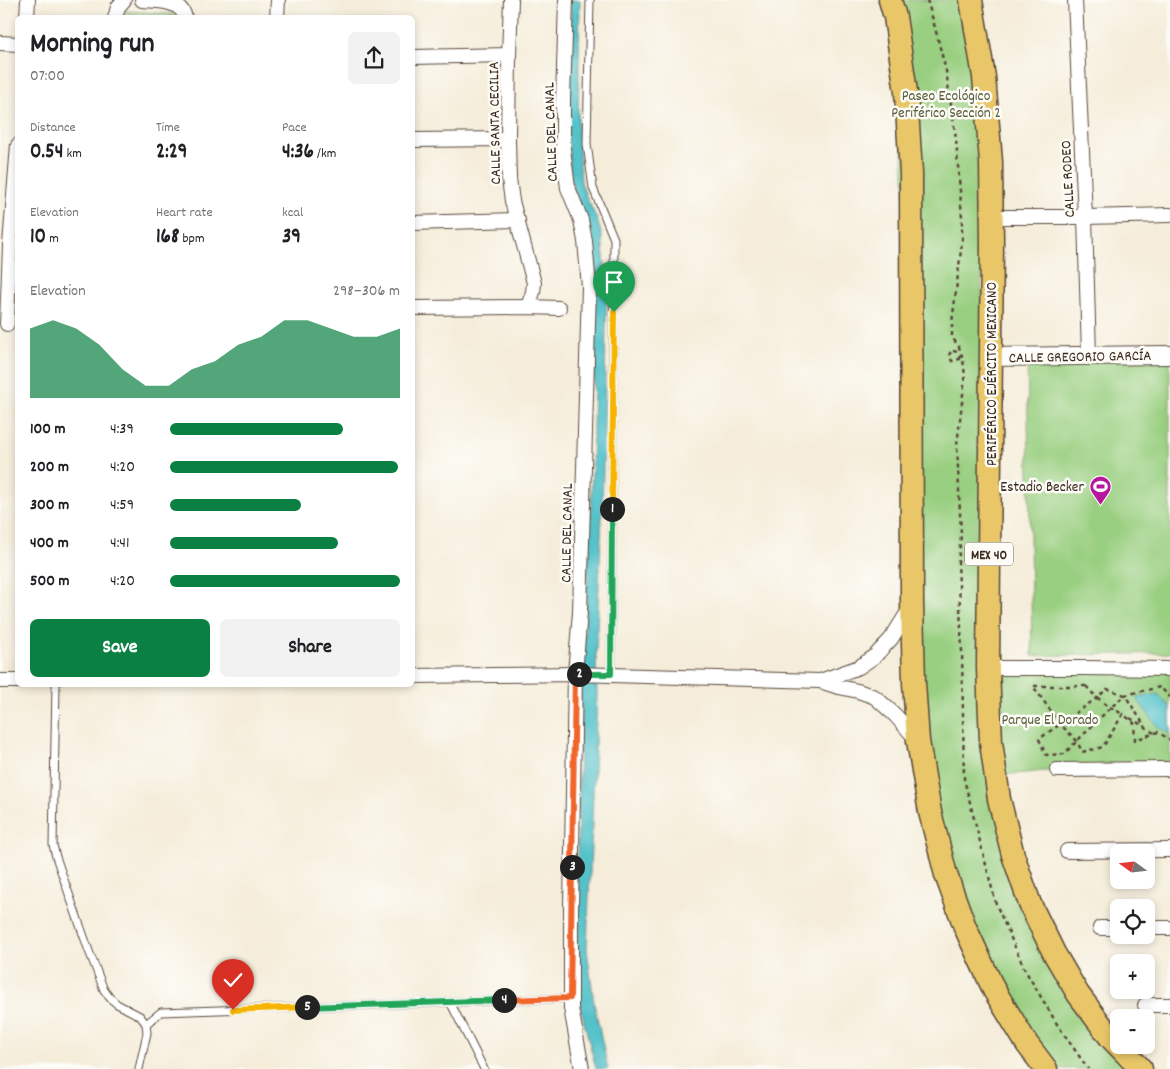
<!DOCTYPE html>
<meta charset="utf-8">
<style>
body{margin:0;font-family:Dekko,sans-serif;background:#f2f2f2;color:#202124;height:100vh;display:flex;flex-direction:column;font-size:19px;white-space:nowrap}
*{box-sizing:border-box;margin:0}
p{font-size:16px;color:#757577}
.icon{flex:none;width:28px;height:28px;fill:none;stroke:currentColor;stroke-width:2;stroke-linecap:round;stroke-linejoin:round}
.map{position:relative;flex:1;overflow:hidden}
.details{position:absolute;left:15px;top:15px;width:400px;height:672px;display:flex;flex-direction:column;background:#fff;border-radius:8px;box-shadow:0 2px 8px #0003}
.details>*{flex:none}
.needle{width:32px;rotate:285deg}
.buttons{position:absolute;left:1110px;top:844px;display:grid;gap:10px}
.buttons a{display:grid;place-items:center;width:45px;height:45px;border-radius:8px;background:#fff;box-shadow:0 2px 8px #0003;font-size:25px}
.pin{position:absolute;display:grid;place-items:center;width:42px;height:42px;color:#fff;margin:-51px -21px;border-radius:50% 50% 50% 0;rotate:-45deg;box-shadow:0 0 5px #0007}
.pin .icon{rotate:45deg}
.km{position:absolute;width:25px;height:25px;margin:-12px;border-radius:50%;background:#222;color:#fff;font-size:14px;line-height:25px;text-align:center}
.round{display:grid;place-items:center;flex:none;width:52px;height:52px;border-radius:8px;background:#f2f2f2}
.overview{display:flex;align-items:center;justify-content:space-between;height:85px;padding:0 15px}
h1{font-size:28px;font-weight:700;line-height:38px}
.figures{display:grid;grid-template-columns:repeat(3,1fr);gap:8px;height:85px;padding:5px 15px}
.figures div{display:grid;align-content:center}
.figures b{font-size:21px;font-weight:700}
.figures small{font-size:14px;font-weight:400}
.figures p{font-size:14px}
.chart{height:140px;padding:10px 15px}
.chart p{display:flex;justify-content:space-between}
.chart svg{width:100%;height:90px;margin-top:5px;fill:#0b8043;opacity:.7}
.primary-button{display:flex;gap:10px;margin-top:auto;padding:10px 15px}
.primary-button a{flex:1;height:58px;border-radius:8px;background:#0b8043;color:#fff;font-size:20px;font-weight:700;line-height:58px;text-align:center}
.primary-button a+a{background:#f2f2f2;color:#202124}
ul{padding:0 15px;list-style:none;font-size:16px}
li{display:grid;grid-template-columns:80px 60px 1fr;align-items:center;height:38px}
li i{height:12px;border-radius:6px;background:#0b8043}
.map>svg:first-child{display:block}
</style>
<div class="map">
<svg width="1170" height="1069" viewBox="0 0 1170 1069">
<rect width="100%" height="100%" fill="#fdfcf7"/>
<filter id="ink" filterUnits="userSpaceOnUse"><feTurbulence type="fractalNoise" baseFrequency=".02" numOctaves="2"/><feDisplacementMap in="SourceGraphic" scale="10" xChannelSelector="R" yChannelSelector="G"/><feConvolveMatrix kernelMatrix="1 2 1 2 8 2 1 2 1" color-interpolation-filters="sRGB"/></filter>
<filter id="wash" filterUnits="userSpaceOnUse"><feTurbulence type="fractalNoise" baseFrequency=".0096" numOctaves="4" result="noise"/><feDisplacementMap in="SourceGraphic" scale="20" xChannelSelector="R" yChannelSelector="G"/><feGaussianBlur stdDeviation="1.12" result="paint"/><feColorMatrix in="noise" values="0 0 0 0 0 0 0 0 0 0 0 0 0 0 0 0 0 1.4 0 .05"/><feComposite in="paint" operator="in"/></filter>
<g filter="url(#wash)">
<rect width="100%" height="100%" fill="#f5edda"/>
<g fill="#99cf80" stroke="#6a7c4f">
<polygon points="893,0 968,0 978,56 989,739 1030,908 1136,1069 1051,1069 970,934 919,740 915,349"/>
<polygon points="125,11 174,14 174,17 124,17"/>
<polygon points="1027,356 1170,356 1170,653 1032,656"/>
<polygon points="994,669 1170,669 1170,769 1057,770 1002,775"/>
</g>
<g fill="#54c2ca" stroke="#487674">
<polygon points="571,0 580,0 578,128 581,182 586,196 597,219 602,236 607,287 602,515 596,655 597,695 587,949 594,1003 608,1069 596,1069 580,1006 575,953 581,694 591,515 596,286 593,241 590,227 577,201 571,182 567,126"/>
<polygon points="1158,694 1170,707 1170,734 1158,727 1136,698"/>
</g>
</g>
<g filter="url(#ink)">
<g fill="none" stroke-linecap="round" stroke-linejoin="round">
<defs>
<g id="service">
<polyline points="590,0 587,144 593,188 614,239 611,674"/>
<polyline points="56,685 53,845 56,857 89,951 104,990 110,998 117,1004 140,1016 146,1024 147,1033 139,1069"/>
<polyline points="450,1002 484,1069"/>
<polyline points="146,1024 161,1012 571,998"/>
</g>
<g id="minor">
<path d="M142,0c14,1 40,0 43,18"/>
<polyline points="511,0 509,55 508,139 509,179 512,201 534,283 533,292 528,307"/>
<polyline points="566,0 563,101 563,149 568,188 581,220 585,241 589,287 580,612 575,674 571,909 571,1008 582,1069"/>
<polyline points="1075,0 1085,217 1089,356"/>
<polyline points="27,18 28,0"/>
<polyline points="115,18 118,7 124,0"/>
<polyline points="277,18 278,0"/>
<polyline points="0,43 18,44"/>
<polyline points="412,57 509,55"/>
<polyline points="412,140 508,139"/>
<polyline points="991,217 1085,217 1170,215"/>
<polyline points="412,223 518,220"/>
<polyline points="412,308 528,307 559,308"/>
<polyline points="7,324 10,245 18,145"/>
<polyline points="988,668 1081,668 1170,669"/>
<polyline points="412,676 575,674 820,681 839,687 858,691 875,697 895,715 918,741"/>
<polyline points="0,681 18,681"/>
<polyline points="820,681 859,667 875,656 891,639 911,607"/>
<polyline points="1057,770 1170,769"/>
<polyline points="1067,851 1170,850"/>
<polyline points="1100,928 1119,928"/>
<polyline points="1146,928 1170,928"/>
<polyline points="1145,1005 1170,1005"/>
</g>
<polyline id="tertiary" points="990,357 1170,355"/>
<g id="trunk">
<polyline points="890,0 895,17 906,92 911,173 912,604 914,683 918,741 930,812 946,875 965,927 994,990 1027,1044 1046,1069"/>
<polyline points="971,0 984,77 991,162 992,241 988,668 991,742 999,799 1013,855 1030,904 1054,953 1078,994 1110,1037 1141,1069"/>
</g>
</defs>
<use href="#service" stroke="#57473a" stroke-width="9"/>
<use href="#minor" stroke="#57473a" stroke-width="16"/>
<use href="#tertiary" stroke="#57473a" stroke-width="20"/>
<use href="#trunk" stroke="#57473a" stroke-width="25"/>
<g stroke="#57473a" stroke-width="2.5" stroke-dasharray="4 4" stroke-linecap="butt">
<polyline points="927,0 933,20 946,71 956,139 962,217 962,242 952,323 952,337 959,347 963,359 965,377 957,445 961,536 958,562 962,652 964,779 996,904 1025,970 1057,1024 1088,1069"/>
<polygon points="953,351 958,352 960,357 963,359 959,359 955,361 952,361 949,356 950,353"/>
<polyline points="1086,686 1033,686 1060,724 1077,741 1082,752 1103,747 1123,714 1134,723 1135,740 1158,732 1170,740"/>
<path d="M1086,686c11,13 22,21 37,28"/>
<polyline points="1130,718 1145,727"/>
<polyline points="1154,733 1146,728 1125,695 1107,689 1097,698 1039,739 1046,755 1064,754 1110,708 1125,695 1160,687 1170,697"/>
</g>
<use href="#service" stroke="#fff" stroke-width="7"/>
<use href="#minor" stroke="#fff" stroke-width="14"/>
<use href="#tertiary" stroke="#fff" stroke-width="18"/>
<use href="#trunk" stroke="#e9c769" stroke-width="22"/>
</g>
</g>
<g fill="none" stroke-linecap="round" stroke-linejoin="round" filter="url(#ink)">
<defs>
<polyline id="split-1" points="612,509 614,312"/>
<polyline id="split-2" points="579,674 611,674 612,509"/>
<polyline id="split-3" points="572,867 575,674 579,674"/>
<polyline id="split-4" points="504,1000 570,998 572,867"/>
<polyline id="split-5" points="307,1007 504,1000"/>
<polyline id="split-6" points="233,1010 307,1007"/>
</defs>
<use href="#split-1" stroke="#fff" stroke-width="10"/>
<use href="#split-2" stroke="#fff" stroke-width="10"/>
<use href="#split-3" stroke="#fff" stroke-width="10"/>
<use href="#split-4" stroke="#fff" stroke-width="10"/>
<use href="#split-5" stroke="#fff" stroke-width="10"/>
<use href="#split-6" stroke="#fff" stroke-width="10"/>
<use href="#split-1" stroke="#f5b400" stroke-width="6"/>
<use href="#split-2" stroke="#22a559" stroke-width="6"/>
<use href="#split-3" stroke="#f0652b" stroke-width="6"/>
<use href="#split-4" stroke="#f0652b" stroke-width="6"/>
<use href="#split-5" stroke="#22a559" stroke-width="6"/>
<use href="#split-6" stroke="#f5b400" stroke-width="6"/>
</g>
<defs>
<symbol id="stadium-pin" viewBox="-11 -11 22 30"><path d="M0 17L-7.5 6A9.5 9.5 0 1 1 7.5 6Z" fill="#b5179e" stroke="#fdfcf7"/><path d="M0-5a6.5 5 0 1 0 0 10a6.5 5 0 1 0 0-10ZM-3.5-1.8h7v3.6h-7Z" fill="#fff"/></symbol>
</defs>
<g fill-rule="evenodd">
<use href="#stadium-pin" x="1088" y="474" width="25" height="34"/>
</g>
<g text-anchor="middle" stroke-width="5" stroke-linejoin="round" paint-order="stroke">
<rect fill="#fdfcf7" stroke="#75695f" stroke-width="1" x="965" y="542.5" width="48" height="23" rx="4"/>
<g font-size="14" font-weight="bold" fill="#3b2a1e">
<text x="989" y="559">MEX 40</text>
</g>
<g font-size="15" fill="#575c3b" stroke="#fdfcf7">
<text x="946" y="100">Paseo Ecológico<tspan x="946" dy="17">Periférico Sección 2</tspan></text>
<text x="1050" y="724">Parque El Dorado</text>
</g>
<g font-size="15" fill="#3b2a1e" stroke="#fdfcf7">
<text transform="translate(494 123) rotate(-91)" y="5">CALLE SANTA CECILIA</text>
<text transform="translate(550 132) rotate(-92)" y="5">CALLE DEL CANAL</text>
<text transform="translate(1067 179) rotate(-93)" y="5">CALLE RODEO</text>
<text transform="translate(1080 356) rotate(-1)" y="5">CALLE GREGORIO GARCÍA</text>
<text transform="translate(991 374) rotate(-90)" y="5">PERIFÉRICO EJÉRCITO MEXICANO</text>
<text transform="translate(566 533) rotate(-89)" y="5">CALLE DEL CANAL</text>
</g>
<g font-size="15" fill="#3b2a1e" stroke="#fdfcf7" text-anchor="end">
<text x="1084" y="491">Estadio Becker</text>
</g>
</g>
</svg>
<div class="buttons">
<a><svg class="needle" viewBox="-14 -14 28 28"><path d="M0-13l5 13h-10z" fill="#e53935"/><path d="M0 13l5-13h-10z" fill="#757577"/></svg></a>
<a><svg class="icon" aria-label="locate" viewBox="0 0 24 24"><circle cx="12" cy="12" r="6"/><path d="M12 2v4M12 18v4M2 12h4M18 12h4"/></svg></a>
<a>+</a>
<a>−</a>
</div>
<div class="pin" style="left:614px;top:312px;background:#1e9e55"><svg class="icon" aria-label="arrive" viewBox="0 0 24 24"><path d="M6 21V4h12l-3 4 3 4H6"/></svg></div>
<div class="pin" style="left:233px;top:1010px;background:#d93025"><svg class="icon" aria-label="check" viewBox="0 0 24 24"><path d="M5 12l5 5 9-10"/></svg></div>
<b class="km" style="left:612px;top:509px">1</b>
<b class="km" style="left:579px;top:674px">2</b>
<b class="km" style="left:572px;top:867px">3</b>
<b class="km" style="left:504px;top:1000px">4</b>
<b class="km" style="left:307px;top:1007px">5</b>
<section class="details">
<div class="overview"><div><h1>Morning run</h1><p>07:00</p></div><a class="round"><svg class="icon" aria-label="share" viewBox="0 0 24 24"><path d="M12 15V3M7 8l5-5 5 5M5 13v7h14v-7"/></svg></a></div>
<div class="figures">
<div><p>Distance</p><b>0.54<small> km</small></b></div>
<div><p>Time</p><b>2:29</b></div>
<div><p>Pace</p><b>4:36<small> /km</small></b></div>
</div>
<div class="figures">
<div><p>Elevation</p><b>10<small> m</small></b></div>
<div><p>Heart rate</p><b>168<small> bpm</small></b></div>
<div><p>kcal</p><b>39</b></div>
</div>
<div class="chart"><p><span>Elevation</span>298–306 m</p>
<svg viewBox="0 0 160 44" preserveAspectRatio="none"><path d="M0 44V10L10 6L20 10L30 18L40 30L50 38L60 38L70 30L80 26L90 18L100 14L110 6L120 6L130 10L140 14L150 14L160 10V44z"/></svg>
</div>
<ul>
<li><b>100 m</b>4:39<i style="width:75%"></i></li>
<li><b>200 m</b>4:20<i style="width:99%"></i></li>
<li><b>300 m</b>4:59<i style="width:57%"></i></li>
<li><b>400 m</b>4:41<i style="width:73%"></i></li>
<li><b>500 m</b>4:20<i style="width:100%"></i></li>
</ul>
<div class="primary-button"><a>Save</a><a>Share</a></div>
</section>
</div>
